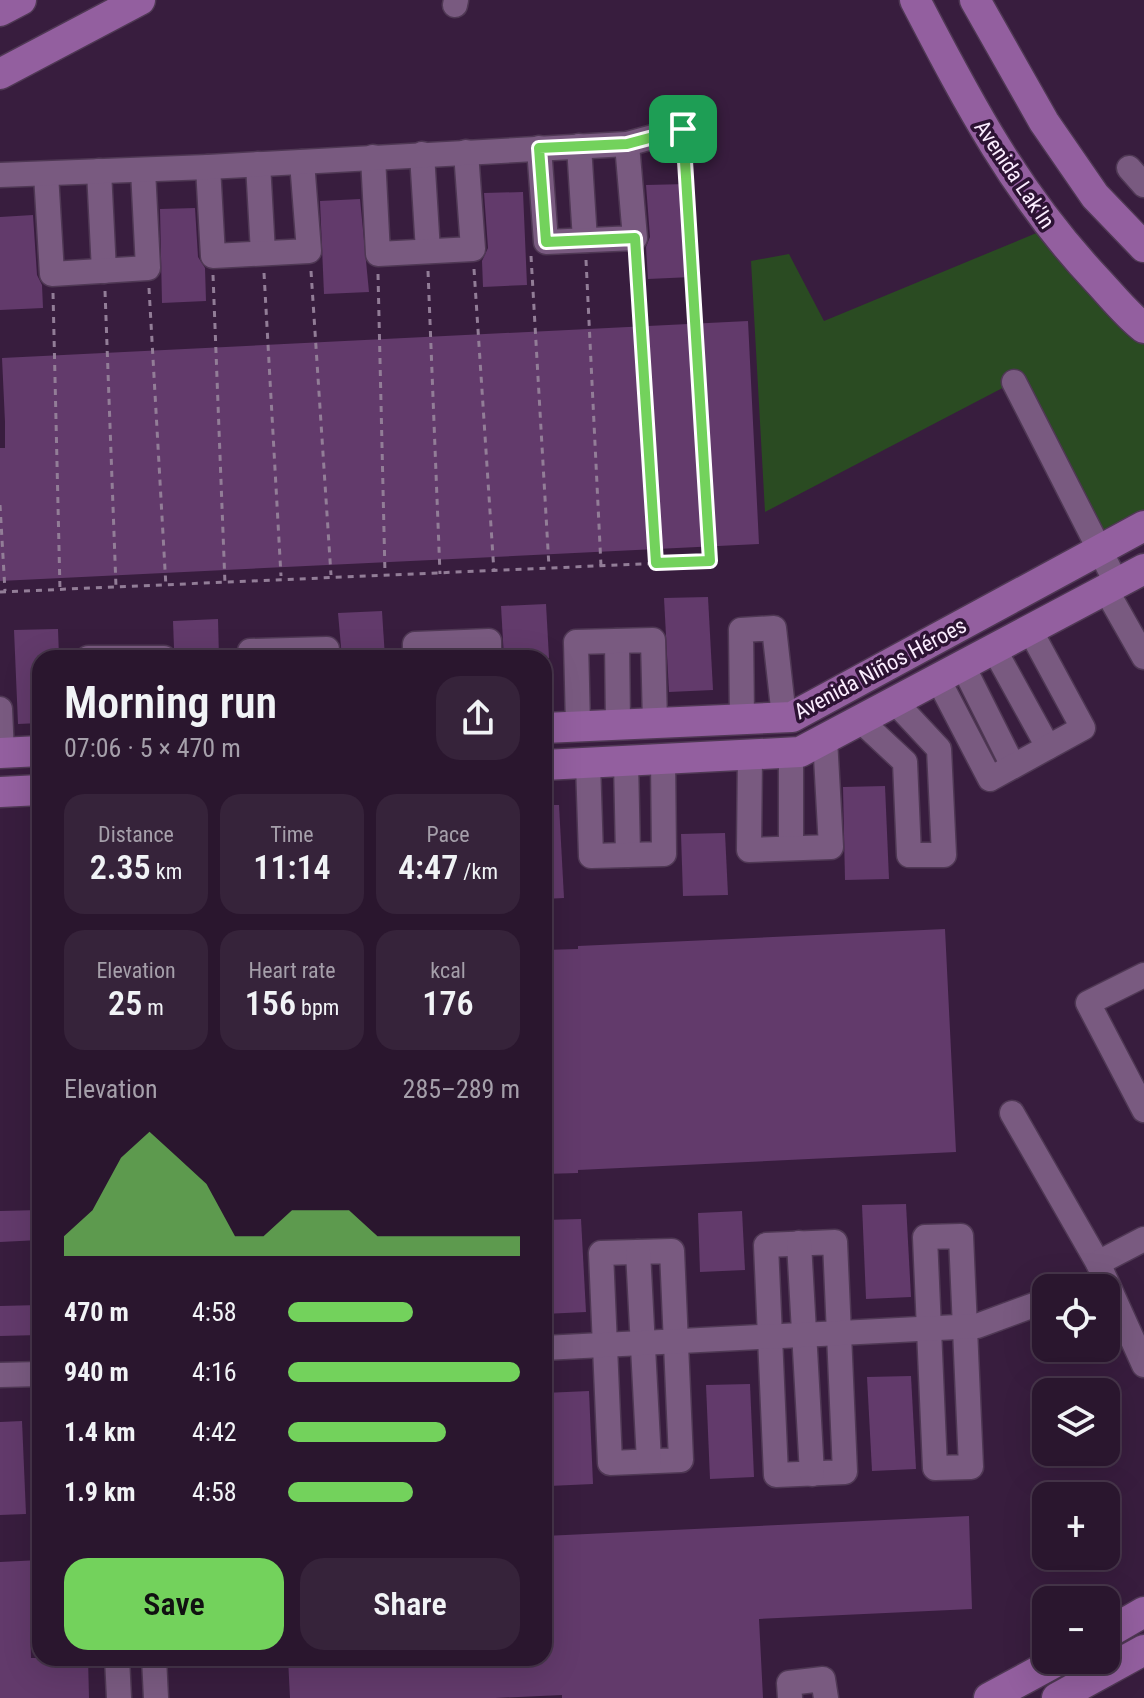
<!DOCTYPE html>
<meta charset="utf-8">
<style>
body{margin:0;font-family:"Roboto Condensed",sans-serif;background:#36233a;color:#f1f3f6;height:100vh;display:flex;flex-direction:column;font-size:30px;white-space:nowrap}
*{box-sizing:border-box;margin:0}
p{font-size:26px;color:#a59faa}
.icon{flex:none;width:44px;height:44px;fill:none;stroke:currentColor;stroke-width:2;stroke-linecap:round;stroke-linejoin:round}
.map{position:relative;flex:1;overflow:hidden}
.drawer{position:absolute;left:32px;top:650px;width:520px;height:1016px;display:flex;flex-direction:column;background:#2a162e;border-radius:24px;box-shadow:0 8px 32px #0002,0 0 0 2px #46354a}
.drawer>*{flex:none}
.fabs{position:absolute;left:1032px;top:1274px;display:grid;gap:16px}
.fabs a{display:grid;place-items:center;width:88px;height:88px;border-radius:16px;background:#2a162e;box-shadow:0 8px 32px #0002,0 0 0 2px #46354a;font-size:40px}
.pin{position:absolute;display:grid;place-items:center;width:68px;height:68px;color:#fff;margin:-34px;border-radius:16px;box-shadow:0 4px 12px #0006}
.round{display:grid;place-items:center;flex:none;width:84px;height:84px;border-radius:24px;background:#36233a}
.summary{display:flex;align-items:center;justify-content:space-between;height:136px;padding:0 32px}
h1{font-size:44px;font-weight:600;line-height:60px}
.metrics{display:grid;grid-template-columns:repeat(3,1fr);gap:12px;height:136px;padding:8px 32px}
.metrics div{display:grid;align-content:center;border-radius:20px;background:#36233a;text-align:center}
.metrics b{font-size:34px;font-weight:600}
.metrics small{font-size:22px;font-weight:400}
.metrics p{font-size:22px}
.chart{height:224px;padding:16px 32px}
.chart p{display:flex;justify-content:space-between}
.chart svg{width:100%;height:144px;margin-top:8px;fill:#73d25c;opacity:.7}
.cta{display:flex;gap:16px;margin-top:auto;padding:16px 32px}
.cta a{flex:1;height:92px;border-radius:24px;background:#73d25c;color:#111;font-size:32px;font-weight:600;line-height:92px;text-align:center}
.cta a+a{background:#36233a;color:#f1f3f6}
ul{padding:0 32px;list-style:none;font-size:26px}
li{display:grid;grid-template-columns:128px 96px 1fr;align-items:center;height:60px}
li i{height:20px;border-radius:10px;background:#73d25c}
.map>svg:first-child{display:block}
</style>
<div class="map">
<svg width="1144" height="1698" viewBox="0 0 1144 1698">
<rect width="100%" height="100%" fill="#381d3e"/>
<polygon fill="#2a4b22" points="1051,227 1144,326 1144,526 1100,550 1014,382 765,512 751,261 789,254 824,321"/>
<g fill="#623a6b">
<polygon points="687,184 692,277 648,279 646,247 650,237 646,185"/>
<polygon points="523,192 527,285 483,287 482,261 488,248 484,193"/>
<polygon points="360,199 369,292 324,294 320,201"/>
<polygon points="195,208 198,257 205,268 206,301 162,303 160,209"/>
<polygon points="33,215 37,275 42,285 43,308 0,310 0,217"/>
<polygon points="748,321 759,544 0,581 0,448 5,448 5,422 2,358"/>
<polygon points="708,597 713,690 669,692 664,598"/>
<polygon points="546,604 549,658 504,658 501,606"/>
<polygon points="382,611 385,658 342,658 338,613"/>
<polygon points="218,619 219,658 179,658 174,648 173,621"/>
<polygon points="58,629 59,657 40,657 40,723 18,724 14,630"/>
<polygon points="885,786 889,879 845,880 843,787"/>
<polygon points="544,805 559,805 564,898 544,899"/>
<polygon points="725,833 728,895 683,896 681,834"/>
<polygon points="945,929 956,1152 578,1170 578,1173 544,1174 544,950 578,949 578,946"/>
<polygon points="906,1204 911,1297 866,1299 862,1205"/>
<polygon points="40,1210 40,1240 0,1242 0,1211"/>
<polygon points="742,1211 745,1270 700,1272 698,1213"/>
<polygon points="581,1219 586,1312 544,1314 544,1220"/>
<polygon points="40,1305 40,1335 0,1336 0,1306"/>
<polygon points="911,1376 916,1469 872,1471 867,1377"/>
<polygon points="750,1384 754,1477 710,1479 706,1385"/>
<polygon points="589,1391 593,1484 549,1486 544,1393"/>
<polygon points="22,1421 26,1514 0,1515 0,1422"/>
<polygon points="969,1516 972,1609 759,1619 763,1698 562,1698 562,1695 495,1698 290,1698 288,1658 544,1658 544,1536"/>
<polygon points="40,1560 40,1624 30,1624 31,1658 88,1658 89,1698 0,1698 0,1562"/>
</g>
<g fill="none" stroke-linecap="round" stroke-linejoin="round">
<defs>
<g id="minor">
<polyline points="455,5 456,0"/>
<polyline points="579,146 585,240"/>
<polyline points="539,148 546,242 635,238 627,144"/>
<polyline points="422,154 428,251"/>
<polyline points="373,157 378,254 473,249 466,152"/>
<polyline points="258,164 263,253"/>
<polyline points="208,167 213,256 309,251 302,162"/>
<polyline points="1129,168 1144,185"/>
<polyline points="99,171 104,271"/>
<polyline points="46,174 52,274 148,268 143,170"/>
<polyline points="0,175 208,167 627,144 693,126"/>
<polyline points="1014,382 1117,584"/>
<polyline points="1106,590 1144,657"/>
<polyline points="617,641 618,724"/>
<polyline points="994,649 1048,747"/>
<polyline points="88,658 164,658"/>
<polyline points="250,658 250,651 327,649 327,658"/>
<polyline points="415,658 415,644 489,641 489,658"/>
<polyline points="963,666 1013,766"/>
<polyline points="938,679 990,779 1083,728 1030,630"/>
<polyline points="0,709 2,753"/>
<polyline points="742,719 741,630 774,628 784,717"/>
<polyline points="860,720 905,762 909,855 944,855 939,749 895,702"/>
<polyline points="578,726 576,642 653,640 655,723"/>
<polyline points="791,753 791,848"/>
<polyline points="750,755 749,850 831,847 825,739"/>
<polyline points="626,761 628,855"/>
<polyline points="588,763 591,856 664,854 663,759"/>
<polyline points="1144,975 1088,1003 1144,1110"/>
<polyline points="1012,1113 1098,1263 1144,1365"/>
<polygon points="961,1236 971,1467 935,1468 925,1237"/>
<polygon points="835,1242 845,1472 776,1475 766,1245"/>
<polyline points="799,1243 812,1474"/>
<polygon points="672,1251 681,1460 610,1463 601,1253"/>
<polyline points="638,1252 649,1461"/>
<polyline points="1098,1263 1144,1239"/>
<polyline points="544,1348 977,1326 1034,1305"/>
<polyline points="0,1375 40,1374"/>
<polyline points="117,1658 119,1698"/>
<polyline points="154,1658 156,1698"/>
<polyline points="790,1698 789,1683 823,1679 826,1698"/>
</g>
<g id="major">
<path d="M915,0c54,104 101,194 182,280 15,16 30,35 47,48"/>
<polyline points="975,0 1044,122 1095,196 1144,247"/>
<polyline points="0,11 21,0"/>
<polyline points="0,74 140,0"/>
<polyline points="544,728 792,717 1144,526"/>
<polyline points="0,753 40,751"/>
<polyline points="544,765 800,752 1144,569"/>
<polyline points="0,792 40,790"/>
<polyline points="1106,1634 1144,1612"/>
<polyline points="989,1698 1059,1660"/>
<polyline points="1057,1698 1144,1650"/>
</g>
</defs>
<use href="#minor" stroke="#4f3854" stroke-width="27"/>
<use href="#major" stroke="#4f3854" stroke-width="33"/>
<g stroke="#927d97" stroke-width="3" stroke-dasharray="6 6" stroke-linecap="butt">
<polyline points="531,256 549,567"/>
<polyline points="636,258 656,561"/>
<polyline points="586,260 601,566"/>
<polyline points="474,269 494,572"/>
<polyline points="311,271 331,575"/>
<polyline points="428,271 440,574"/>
<polyline points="264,273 281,576"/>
<polyline points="378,274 385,574"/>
<polyline points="213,275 225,584"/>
<polyline points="149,288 166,587"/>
<polyline points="105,291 116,587"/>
<polyline points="53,293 60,590"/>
<polyline points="0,505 5,591"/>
<polyline points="0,592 710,561 684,149"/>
</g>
<use href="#minor" stroke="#795a80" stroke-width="24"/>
<use href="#major" stroke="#935f9f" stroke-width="30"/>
</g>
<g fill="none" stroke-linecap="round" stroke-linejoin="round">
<defs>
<polygon id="route" points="683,129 710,561 656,563 635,238 546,242 539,148 627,144"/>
</defs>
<use href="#route" stroke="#fff" stroke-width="16"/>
<use href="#route" stroke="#73d25c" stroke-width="10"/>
</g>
<g text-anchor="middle" stroke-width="7" stroke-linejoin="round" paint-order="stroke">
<g font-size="22" fill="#fbedff" stroke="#2d1334">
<text transform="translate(1015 174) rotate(56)" y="8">Avenida Lak'In</text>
<text transform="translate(880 668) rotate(-28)" y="8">Avenida Niños Héroes</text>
</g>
</g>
</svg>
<div class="fabs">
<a><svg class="icon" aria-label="locate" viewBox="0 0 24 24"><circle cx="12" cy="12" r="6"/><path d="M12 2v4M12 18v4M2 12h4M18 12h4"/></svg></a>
<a><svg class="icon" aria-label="layers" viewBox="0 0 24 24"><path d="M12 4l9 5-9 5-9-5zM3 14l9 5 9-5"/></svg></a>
<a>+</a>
<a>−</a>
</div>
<div class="pin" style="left:683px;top:129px;background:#1e9e55"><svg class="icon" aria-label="arrive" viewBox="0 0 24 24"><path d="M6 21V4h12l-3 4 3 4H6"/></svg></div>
<section class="drawer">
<div class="summary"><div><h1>Morning run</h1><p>07:06 · 5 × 470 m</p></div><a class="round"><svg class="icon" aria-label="share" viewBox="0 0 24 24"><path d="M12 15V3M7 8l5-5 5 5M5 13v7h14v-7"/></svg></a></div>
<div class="metrics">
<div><p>Distance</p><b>2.35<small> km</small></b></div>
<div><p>Time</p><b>11:14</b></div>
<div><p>Pace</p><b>4:47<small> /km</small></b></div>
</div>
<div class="metrics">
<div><p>Elevation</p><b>25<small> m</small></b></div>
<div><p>Heart rate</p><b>156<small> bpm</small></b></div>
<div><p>kcal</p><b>176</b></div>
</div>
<div class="chart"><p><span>Elevation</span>285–289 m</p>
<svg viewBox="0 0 160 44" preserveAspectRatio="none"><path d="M0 44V38L10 30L20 14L30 6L40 14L50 22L60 38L70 38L80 30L90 30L100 30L110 38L120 38L130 38L140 38L150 38L160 38V44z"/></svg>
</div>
<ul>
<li><b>470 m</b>4:58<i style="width:54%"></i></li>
<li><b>940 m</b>4:16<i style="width:100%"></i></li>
<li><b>1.4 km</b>4:42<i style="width:68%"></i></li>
<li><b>1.9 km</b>4:58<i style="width:54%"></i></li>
</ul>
<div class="cta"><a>Save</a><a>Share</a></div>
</section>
</div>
